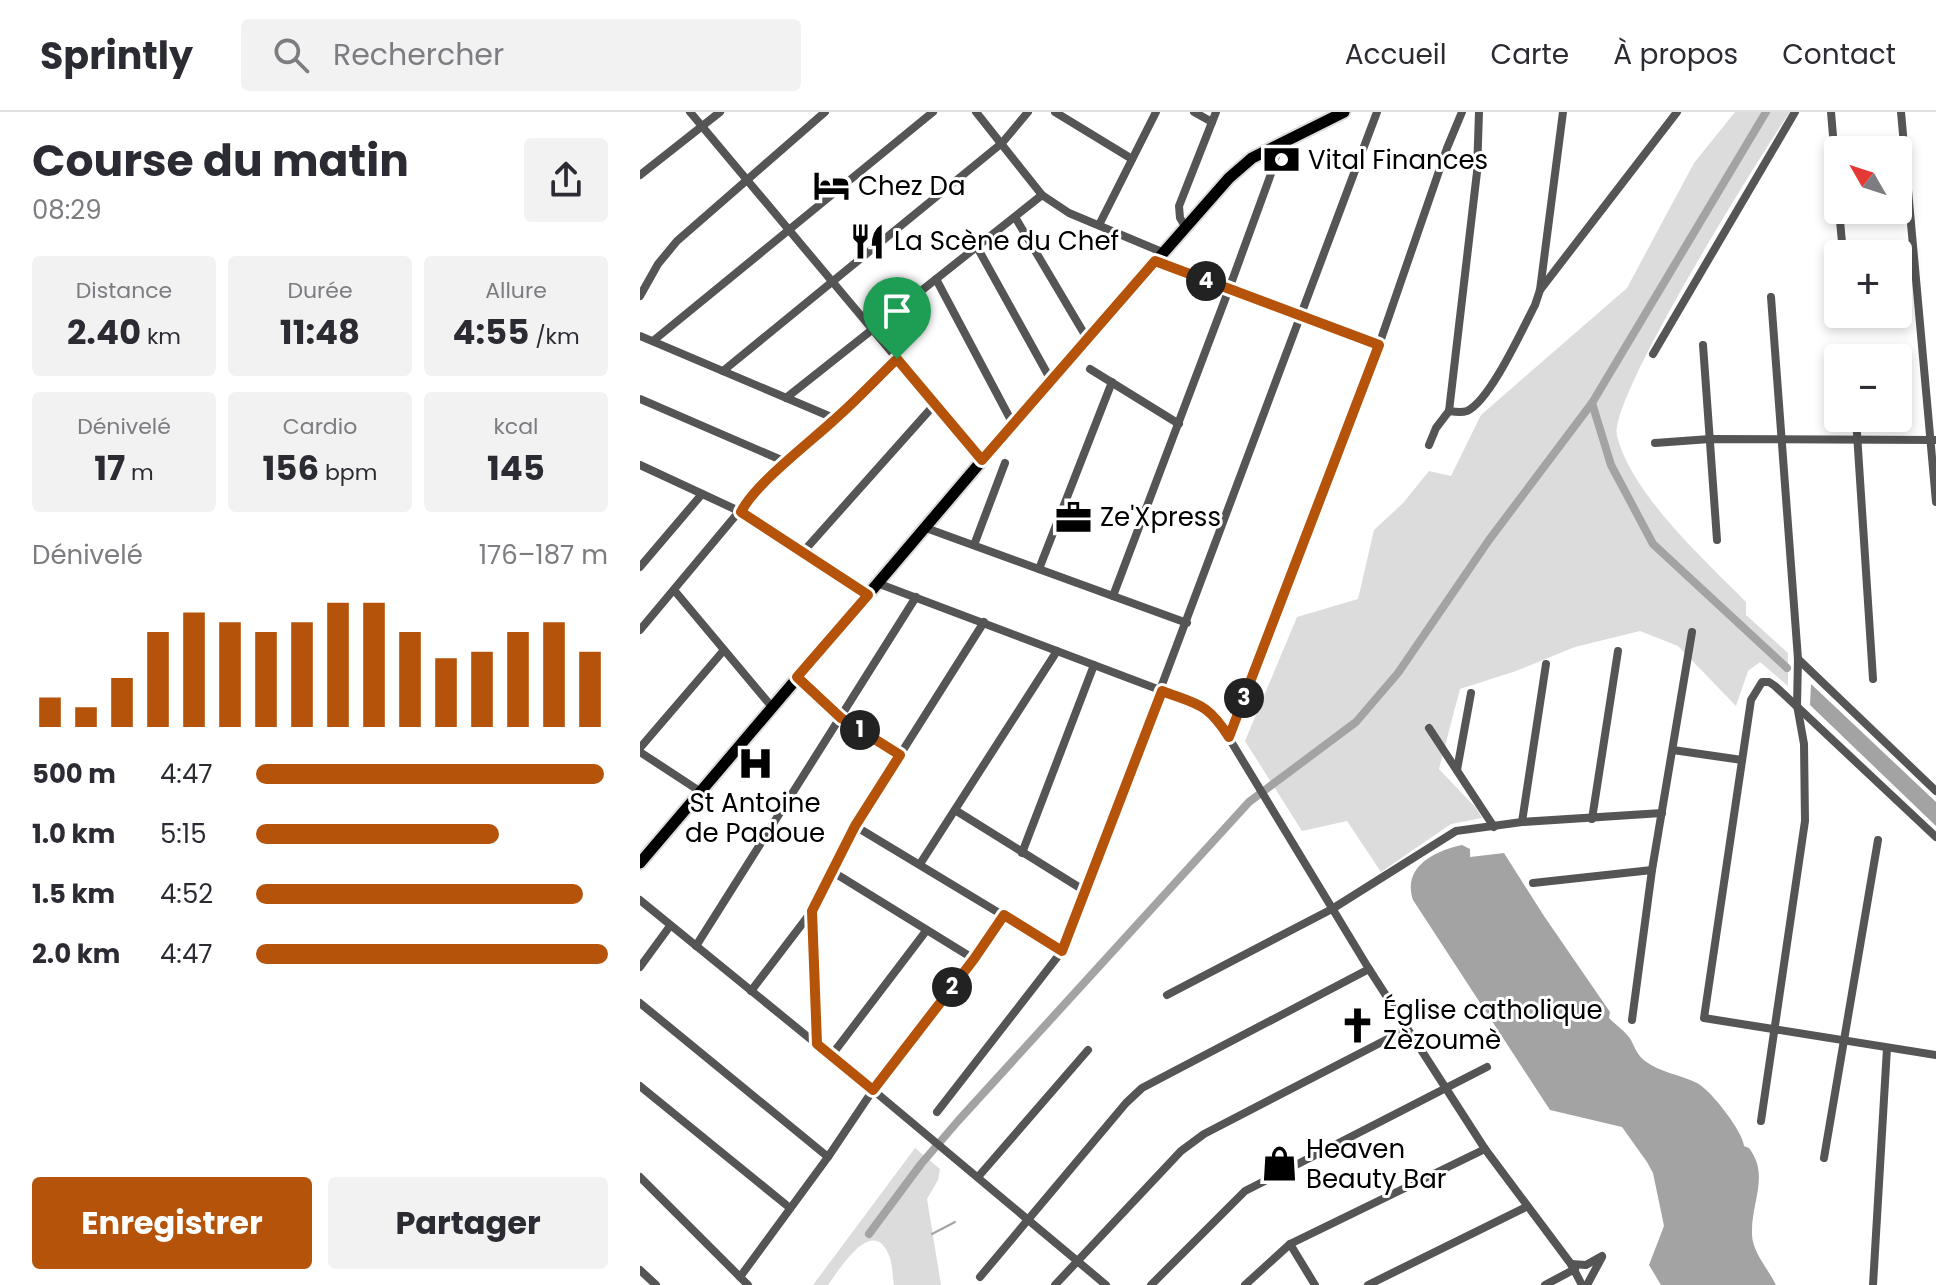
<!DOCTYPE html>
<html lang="fr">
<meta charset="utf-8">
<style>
body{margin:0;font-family:Poppins,sans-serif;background:#f2f2f3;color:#2b2b33;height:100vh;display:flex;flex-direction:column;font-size:30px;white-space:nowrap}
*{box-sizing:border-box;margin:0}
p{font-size:26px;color:#7c7c81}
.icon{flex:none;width:44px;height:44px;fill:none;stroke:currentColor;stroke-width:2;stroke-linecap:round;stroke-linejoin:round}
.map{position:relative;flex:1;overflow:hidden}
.details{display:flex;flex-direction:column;background:#fff;width:640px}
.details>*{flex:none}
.needle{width:52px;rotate:309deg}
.controls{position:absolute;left:1184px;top:24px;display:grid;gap:16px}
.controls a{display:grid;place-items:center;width:88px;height:88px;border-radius:8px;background:#fff;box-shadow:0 4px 12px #0003;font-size:40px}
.pin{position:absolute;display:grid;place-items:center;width:68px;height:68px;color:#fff;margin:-82px -34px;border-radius:50% 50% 50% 0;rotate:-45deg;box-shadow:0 0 8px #0007}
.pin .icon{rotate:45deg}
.km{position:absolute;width:40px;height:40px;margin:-20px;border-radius:50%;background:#222;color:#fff;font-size:22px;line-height:40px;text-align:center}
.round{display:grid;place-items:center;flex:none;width:84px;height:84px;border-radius:8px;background:#f2f2f3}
.overview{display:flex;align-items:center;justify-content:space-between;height:136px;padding:0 32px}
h1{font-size:44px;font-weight:700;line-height:60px}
.stats{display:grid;grid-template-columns:repeat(3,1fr);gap:12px;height:136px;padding:8px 32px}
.stats div{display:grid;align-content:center;border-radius:8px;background:#f2f2f3;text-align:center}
.stats b{font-size:34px;font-weight:700}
.stats small{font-size:22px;font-weight:400}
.stats p{font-size:22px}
.chart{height:224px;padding:16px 32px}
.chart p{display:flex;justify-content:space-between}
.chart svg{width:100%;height:144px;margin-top:8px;stroke:#b45309;stroke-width:6}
.action{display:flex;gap:16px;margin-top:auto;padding:16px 32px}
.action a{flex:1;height:92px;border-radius:8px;background:#b45309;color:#fff;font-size:32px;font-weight:700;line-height:92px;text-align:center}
.action a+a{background:#f2f2f3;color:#2b2b33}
ul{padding:0 32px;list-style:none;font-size:26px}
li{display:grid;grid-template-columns:128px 96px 1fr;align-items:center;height:60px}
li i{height:20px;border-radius:10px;background:#b45309}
header{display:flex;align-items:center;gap:48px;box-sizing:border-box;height:112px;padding:0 40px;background:#fff;border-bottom:2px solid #e1e1e2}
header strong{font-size:38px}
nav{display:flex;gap:44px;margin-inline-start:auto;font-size:28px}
.search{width:560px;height:72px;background:#f2f2f3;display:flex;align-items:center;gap:20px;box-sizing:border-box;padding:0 28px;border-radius:8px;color:#7c7c81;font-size:30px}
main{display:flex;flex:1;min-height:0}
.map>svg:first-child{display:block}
</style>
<header>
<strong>Sprintly</strong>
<div class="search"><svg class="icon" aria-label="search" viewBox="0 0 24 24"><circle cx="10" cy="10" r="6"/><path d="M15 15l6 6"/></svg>Rechercher</div>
<nav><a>Accueil</a><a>Carte</a><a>À propos</a><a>Contact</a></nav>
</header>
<main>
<section class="details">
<div class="overview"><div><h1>Course du matin</h1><p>08:29</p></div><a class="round"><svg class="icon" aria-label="share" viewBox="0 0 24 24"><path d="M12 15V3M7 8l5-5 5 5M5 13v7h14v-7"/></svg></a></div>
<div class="stats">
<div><p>Distance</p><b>2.40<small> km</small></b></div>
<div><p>Durée</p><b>11:48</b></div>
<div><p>Allure</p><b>4:55<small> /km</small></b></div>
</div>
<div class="stats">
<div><p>Dénivelé</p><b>17<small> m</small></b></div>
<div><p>Cardio</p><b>156<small> bpm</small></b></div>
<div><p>kcal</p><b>145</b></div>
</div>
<div class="chart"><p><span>Dénivelé</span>176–187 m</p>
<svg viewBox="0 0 160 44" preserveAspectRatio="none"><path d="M5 44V35M15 44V38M25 44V29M35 44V15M45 44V9M55 44V12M65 44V15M75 44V12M85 44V6M95 44V6M105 44V15M115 44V23M125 44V21M135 44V15M145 44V12M155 44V21"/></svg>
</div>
<ul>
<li><b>500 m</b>4:47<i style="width:99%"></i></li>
<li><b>1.0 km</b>5:15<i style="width:69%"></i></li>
<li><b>1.5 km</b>4:52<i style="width:93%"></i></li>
<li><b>2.0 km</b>4:47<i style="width:100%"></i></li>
</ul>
<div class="action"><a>Enregistrer</a><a>Partager</a></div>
</section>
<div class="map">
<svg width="1296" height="1173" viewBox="0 0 1296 1173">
<rect width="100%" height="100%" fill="#fff"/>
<g fill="#dcdcdc">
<path d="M1095,0h55c-29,42 -182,287 -173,324 15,59 87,123 129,166v13l42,38v33l-28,-24 -12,9 -12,35 -58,-60 -38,-15 -65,16 -59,24 -56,18 -21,80 37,39 6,10 -31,6 -70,48 -34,-51 -45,10 -57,-90 52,-124 61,-18 16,-69 29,-27 26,-32 22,5 30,-61 146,-127 67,-125z"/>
<path d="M275,1036l25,21 -2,11 -11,19 14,86h-47c-2,-10 -1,-23 -6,-32 -17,-37 -50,19 -60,32h-15z"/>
</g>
<g fill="#a3a3a3">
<polygon points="1171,572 1296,690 1296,714 1170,593"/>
<path d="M822,733l8,4v8l34,-4 40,63 66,96 -1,6c7,7 17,14 22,22 4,8 6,15 14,21 16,12 34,13 52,22 14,7 46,49 47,63l5,2c21,28 2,53 3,86 0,18 17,36 24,51h-115l-12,-20 15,-39 -11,-53 -6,-11 -25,-35 -72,-17 -137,-210c-11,-33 21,-49 49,-55z"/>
</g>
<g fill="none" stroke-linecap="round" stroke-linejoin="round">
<polyline stroke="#a3a3a3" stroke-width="2" points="292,1122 315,1110"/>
<g stroke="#a3a3a3" stroke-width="8">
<polyline points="952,291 971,353 1013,432 1147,556"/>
<polyline points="229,1122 281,1052 318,1009 609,690 716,610 758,561 849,428 952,291 1126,0"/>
</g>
<defs>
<polyline id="major" points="0,751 373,312 589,66 612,46 704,0"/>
</defs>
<use href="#major" stroke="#dbdbdb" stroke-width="15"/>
<g stroke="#555" stroke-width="8">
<polyline points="50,0 342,348"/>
<polyline points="336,0 402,83 429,101 522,140"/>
<polyline points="415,0 492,47"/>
<polyline points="554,0 572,10"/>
<polyline points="1191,0 1198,84"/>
<polyline points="1261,0 1296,390"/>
<polyline points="0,63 80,0"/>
<polyline points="1199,98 1203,141"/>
<polyline points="375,105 448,228"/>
<polyline points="459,113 516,0"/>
<polyline points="545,114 540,106 539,94 576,0"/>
<polyline points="337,135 412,270"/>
<polyline points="515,149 739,233"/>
<polyline points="296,167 373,312"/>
<polyline points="900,178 1037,0"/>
<polyline points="0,184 18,152 37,129 185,0"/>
<polyline points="0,224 196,307"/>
<polyline points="13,229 293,0"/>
<polyline points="1063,233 1077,428"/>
<polyline points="1211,238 1212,246"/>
<polyline points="1013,242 1155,0"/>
<polyline points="450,257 539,312"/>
<polyline points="83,259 362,31 388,0"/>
<polyline points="146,286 402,83"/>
<polyline points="0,287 146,350"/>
<path d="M809,299c7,1 12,2 18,0 23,-10 56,-83 68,-106l5,-15 23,-178"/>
<polyline points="1216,306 1233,567"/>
<polyline points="1015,331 1070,327 1295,328"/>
<polyline points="789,333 796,316 809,299 837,60 839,0"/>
<polyline points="0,353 101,400 228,483"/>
<polyline points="286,416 547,511"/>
<polyline points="334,433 365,351"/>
<polyline points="163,440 295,292"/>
<polyline points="0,455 62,382"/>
<polyline points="399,457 472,270"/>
<polyline points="237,471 565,595 575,603 729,857 845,1037 931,1152 942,1173"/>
<polyline points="34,478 132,595"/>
<polyline points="473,484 589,177 632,59 639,32"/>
<polyline points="0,518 107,390 257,247"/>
<polyline points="1158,547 1296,679"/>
<polyline points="157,565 201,606 260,643"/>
<polyline points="789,616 854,715"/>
<polyline points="589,625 739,233 807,36 822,0"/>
<polyline points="0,636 84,538"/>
<polyline points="1033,638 1102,648"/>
<polyline points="0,640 61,680"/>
<polyline points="817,658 831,581"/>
<polyline points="315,698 445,779"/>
<polyline points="952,707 978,539"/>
<polyline points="882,710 906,552"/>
<polyline points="215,714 422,839"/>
<polyline points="1296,725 1135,574 1129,570 1122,570 1111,588 1064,906 1296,943"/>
<polyline points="382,741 454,553"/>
<polyline points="280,752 417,539"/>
<polyline points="193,760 334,847"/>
<polyline points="893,771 1012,758"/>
<polyline points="0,788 233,978 466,1173"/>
<polyline points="172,799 177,932"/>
<polyline points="56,834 276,485"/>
<polyline points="0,855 30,814"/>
<polyline points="111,879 172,799 215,714 344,510"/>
<polyline points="527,883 692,797 816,719 882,710 1022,701"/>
<polyline points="0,891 188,1045"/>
<polyline points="992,908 1012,758 1052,520"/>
<polyline points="191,944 286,819"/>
<polyline points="0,974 150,1096"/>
<polyline points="297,1000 422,839 737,0"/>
<polyline points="1121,1009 1165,709 1164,632 1157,593 1158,547 1131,185"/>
<polyline points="1184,1046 1238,728"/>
<polyline points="0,1065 108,1173"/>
<polyline points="338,1065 448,938"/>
<polyline points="650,1132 675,1173"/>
<polyline points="931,1152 946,1153 962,1144"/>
<polyline points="0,1158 16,1173"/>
<polyline points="100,1165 188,1045 233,978 334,847 364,803"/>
<polyline points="340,1165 486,991 502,976 729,857"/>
<polyline points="415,1173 541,1039 564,1022 767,917"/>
<polyline points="511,1173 605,1079 847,955"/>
<polyline points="605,1173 650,1132 845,1037"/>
<polyline points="728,1173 886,1095"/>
<polyline points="905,1173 935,1157"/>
<polyline points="947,1173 962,1145"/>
<polyline points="1233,1173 1247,936"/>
</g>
<use href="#major" stroke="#000" stroke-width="11"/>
</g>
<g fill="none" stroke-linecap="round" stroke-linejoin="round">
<defs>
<path id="route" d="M515,149l224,84 -150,392c-22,-34 -30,-32 -67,-46l-100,260 -58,-36 -30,44 -101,131 -56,-46 -5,-133 43,-85 45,-71 -59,-37 -44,-41 71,-82 -127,-83c14,-28 68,-69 93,-92 22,-19 42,-41 63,-61l85,101z"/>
</defs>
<use href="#route" stroke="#fff" stroke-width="16"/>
<use href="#route" stroke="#b45309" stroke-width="10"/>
</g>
<defs>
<symbol id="bank-bare" viewBox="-9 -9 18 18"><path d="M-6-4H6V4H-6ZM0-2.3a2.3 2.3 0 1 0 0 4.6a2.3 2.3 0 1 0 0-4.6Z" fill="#000" stroke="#fff" stroke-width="2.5" paint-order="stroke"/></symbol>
<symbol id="hotel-bare" viewBox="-9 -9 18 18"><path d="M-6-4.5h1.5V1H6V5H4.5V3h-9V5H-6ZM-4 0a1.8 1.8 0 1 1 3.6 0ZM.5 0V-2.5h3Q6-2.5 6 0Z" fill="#000" stroke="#fff" stroke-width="2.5" paint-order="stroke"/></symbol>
<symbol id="restaurant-bare" viewBox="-9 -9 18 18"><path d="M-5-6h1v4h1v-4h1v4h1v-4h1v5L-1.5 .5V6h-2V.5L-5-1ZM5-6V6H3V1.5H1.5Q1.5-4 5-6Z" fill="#000" stroke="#fff" stroke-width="2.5" paint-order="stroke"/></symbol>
<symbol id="office-bare" viewBox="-9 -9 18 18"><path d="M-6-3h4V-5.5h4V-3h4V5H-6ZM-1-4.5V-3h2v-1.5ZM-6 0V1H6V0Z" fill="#000" stroke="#fff" stroke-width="2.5" paint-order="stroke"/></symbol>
<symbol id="hospital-bare" viewBox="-9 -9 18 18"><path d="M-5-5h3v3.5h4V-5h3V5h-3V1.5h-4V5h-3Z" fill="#000" stroke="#fff" stroke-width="2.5" paint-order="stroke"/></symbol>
<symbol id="church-bare" viewBox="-9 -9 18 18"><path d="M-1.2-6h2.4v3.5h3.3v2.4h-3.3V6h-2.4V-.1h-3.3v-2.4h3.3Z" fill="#000" stroke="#fff" stroke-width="2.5" paint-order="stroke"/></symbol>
<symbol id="shop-bare" viewBox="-9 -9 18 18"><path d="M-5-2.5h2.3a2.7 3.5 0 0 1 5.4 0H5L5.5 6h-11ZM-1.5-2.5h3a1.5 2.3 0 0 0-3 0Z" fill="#000" stroke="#fff" stroke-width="2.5" paint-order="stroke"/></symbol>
</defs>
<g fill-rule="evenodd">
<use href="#bank-bare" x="616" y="22" width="51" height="51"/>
<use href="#hotel-bare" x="166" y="48" width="51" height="51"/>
<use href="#restaurant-bare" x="202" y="104" width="51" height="51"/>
<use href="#office-bare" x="408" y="380" width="51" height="51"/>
<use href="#hospital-bare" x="90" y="626" width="51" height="51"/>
<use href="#church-bare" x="692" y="888" width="51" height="51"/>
<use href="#shop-bare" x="614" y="1026" width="51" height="51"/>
</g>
<g text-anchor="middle" stroke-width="6" stroke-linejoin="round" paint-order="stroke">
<g font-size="26" fill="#000" stroke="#fff" text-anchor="start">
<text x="668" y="57">Vital Finances</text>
<text x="218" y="83">Chez Da</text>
<text x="254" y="138">La Scène du Chef</text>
<text x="460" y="414">Ze'Xpress</text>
<text x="115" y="700" text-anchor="middle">St Antoine<tspan x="115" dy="30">de Padoue</tspan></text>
<text x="743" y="907">Église catholique<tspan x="743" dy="30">Zèzoumè</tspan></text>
<text x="666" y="1046">Heaven<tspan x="666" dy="30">Beauty Bar</tspan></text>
</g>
</g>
</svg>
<div class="controls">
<a><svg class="needle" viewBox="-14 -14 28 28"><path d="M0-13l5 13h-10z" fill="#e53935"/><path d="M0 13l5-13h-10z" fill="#7c7c81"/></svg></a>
<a>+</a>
<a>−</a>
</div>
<div class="pin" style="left:257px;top:247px;background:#1e9e55"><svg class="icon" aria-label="arrive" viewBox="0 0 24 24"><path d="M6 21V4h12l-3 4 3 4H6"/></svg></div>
<b class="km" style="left:220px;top:618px">1</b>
<b class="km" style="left:312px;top:875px">2</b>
<b class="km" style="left:604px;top:586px">3</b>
<b class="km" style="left:566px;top:169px">4</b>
</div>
</main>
